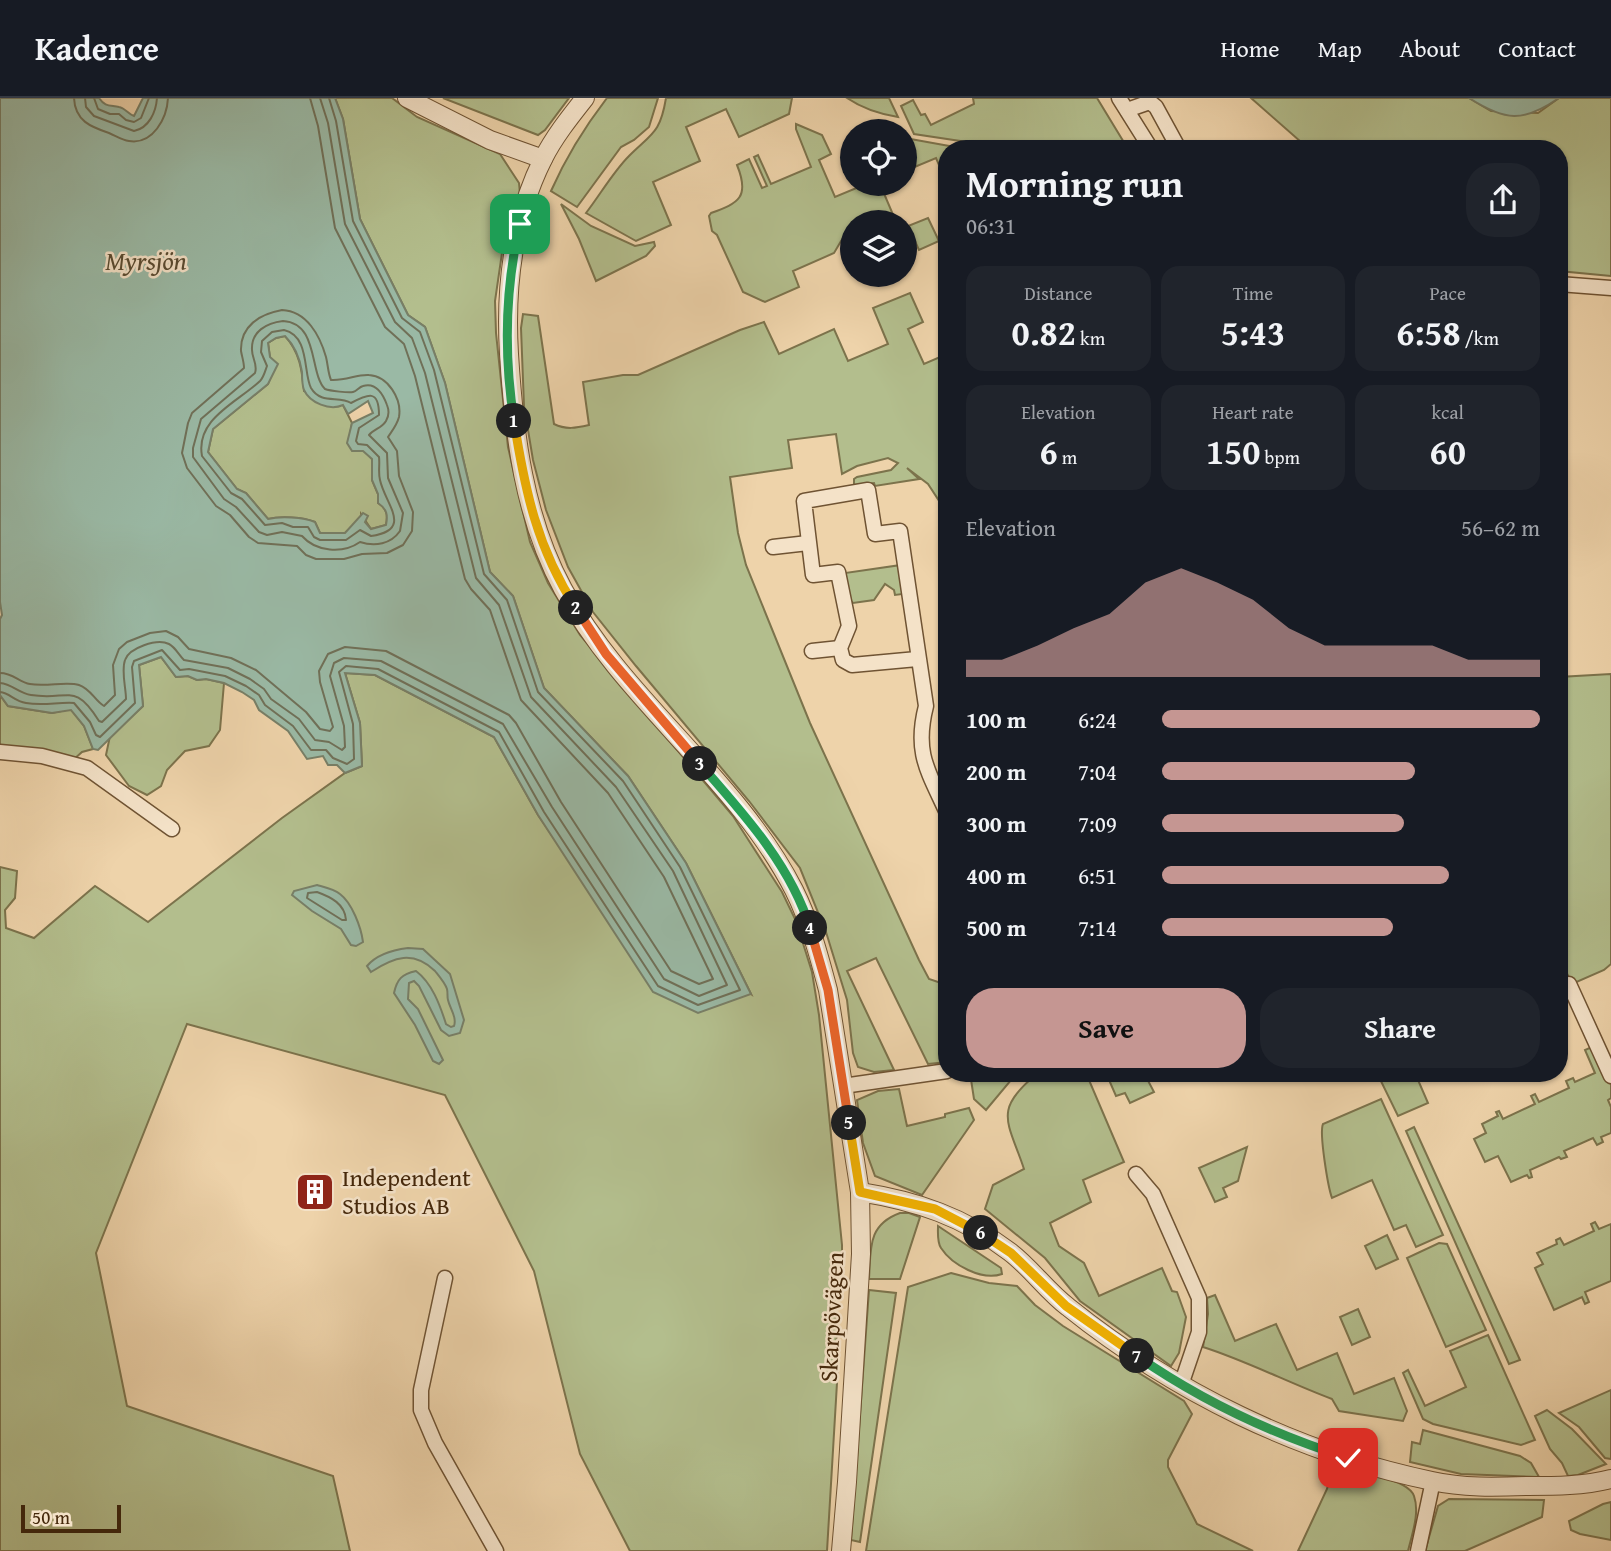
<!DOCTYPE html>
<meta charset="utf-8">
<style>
body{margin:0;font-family:"Gentium Book Plus",serif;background:#20242c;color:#f1f3f6;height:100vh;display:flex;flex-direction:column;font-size:26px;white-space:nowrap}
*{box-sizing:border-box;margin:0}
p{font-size:23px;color:#9ea1a6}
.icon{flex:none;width:38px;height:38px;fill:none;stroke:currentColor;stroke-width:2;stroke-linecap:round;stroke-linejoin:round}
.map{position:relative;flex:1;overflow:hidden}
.drawer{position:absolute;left:938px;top:42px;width:630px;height:942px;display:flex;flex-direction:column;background:#171b24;border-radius:28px;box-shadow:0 2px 5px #0004}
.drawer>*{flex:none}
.buttons{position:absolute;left:840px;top:21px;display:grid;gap:14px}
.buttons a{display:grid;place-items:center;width:77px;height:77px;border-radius:50%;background:#171b24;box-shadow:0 2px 5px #0004;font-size:35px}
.scale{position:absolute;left:21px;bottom:18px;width:100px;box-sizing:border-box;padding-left:7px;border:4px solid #45280b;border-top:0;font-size:19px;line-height:24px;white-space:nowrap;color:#45280b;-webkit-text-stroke:5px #f4e2c8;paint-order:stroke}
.pin{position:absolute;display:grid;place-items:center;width:60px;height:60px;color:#fff;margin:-30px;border-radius:14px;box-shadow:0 4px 10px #0006}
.km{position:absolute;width:35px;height:35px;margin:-18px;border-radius:50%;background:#222;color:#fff;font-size:19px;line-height:35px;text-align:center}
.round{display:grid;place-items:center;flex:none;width:74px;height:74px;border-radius:28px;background:#20242c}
.headline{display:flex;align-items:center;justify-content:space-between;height:119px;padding:0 28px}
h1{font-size:38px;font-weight:600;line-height:52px}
.metrics{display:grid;grid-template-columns:repeat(3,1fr);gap:10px;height:119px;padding:7px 28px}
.metrics div{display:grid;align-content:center;border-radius:18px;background:#20242c;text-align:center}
.metrics b{font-size:35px;font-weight:600}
.metrics small{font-size:19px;font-weight:400}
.metrics p{font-size:19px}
.chart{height:196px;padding:14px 28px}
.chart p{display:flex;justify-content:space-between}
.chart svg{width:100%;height:126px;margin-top:7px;fill:#c59692;opacity:.7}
.cta{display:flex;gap:14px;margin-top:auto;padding:14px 28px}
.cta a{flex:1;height:80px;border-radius:28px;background:#c59692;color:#111;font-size:28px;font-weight:600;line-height:80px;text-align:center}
.cta a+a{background:#20242c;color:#f1f3f6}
ul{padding:0 28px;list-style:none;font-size:23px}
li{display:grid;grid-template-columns:112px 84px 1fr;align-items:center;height:52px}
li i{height:18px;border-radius:9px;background:#c59692}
header{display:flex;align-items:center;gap:42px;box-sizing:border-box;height:98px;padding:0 35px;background:#171b24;border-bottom:2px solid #363941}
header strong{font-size:33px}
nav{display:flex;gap:38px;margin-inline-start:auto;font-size:24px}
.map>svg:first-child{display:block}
</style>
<header>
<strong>Kadence</strong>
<nav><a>Home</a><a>Map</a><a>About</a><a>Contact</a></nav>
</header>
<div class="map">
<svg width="1611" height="1453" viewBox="0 0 1611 1453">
<rect width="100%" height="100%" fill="#eed3aa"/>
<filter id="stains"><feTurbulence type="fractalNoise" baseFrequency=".00286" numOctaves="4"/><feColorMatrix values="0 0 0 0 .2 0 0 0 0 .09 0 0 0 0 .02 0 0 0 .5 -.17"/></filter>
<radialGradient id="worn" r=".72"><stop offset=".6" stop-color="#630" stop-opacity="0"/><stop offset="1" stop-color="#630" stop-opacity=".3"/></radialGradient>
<g fill="#b3be8d" stroke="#7c734c" stroke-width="2">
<polygon points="335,0 392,0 417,19 500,56 519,85 520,96 506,134 502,155 495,203 496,235 508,349 530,444 548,485 580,537 733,718 782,794 796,823 812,874 819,917 842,1147 842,1170 837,1176 834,1188 838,1268 827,1453 630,1453 580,1356 534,1173 445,997 187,926 96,1155 127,1308 333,1378 350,1453 0,1453 0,769 17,773 15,800 5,812 6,830 34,840 95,788 148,824 282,720 345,675 362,668 360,625 345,575 375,577 494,639 538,717 581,780 751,896 686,765 628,678 544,590 513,498 490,474 445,285 425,229 408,217 360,121 343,21"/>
<polygon points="443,0 569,0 545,32 538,37"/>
<path d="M607,0h51l-9,29 -15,13 -13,7 -44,60 -26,-16c15,-34 33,-63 56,-93z"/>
<path d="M666,0h126l-3,16 -50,23 -13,-28 -40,18 14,34 -47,21 18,43 -35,16 -50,-28c14,-18 27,-41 43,-57 23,-23 31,-22 37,-58z"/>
<path d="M847,0h42l9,19c-19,-3 -35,-8 -51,-19z"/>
<polygon points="973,0 1097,0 1128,51 984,51 967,44 914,36 901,8 913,2 921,17 925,16 931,27 974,6"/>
<polygon points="1251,0 1469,0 1491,13 1538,15 1559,0 1611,0 1611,178 1559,173 1559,51 1309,51"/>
<path d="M796,26l26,11 9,19 -12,6 16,37 31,-13h14l14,33 -13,5h-29v11l-8,3 -10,17 -41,18 6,16 -34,15 -22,-10 -26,-57 -5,-4 -3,-15 2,-3c28,-10 39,-16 26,-48l12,-6 13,29 5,-2 -13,-29 4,-2 13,29 40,-17 -15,-38z"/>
<polygon points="905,40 966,51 947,51 947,85 936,60 905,73"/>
<polygon points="561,106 591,128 635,148 654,144 655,148 646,158 596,183 579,141"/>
<polygon points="928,120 939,143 919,152 908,128"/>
<path d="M910,195l13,29 -15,7 16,35 23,-10v42l-5,2 5,7v108l-19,-29 -21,-16 12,11 -44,7 -1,-3 -20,2v-6l3,-2 34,-7 7,-7 -10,-5 -31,8 -15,8 -6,-40 -48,6 4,28 -62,9 8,56 8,32 64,158 109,237 10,19 18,6v77l-19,2 -52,-106 -29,13 47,99 -20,2 -16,-5 -5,-14 -6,-53 -21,-68 -26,-64 -51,-67 -113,-135 -43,-54 -25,-45 -22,-57 -13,-50 -9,-54 -3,-78 2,-14 15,2 16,108c12,6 22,4 35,1l-6,-43 40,-7h15l102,-45 24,-8 15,32 55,-25 14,32 40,-17 -15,-36z"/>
<path d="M285,238c15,16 17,35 19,55l39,14 9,18 -2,12 22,24v21l6,14v9c9,6 10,11 8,22l-15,4 -10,-15v4l-16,15h-25l-5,-11c-12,-5 -35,-6 -47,-3l-22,-26 -9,-4 -29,-37 5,-23 55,-45 4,-11 -4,-30 8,-5z"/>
<polygon points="901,467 903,496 895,497 894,492 885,486 874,502 853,505 850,502 845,475"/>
<polygon points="161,559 176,579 188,578 197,582 206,581 224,585 220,632 209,648 185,653 167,672 161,688 147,697 129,688 106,657 110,638 143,608 139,567"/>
<polygon points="1611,576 1611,866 1604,872 1572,886 1559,859 1559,579"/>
<polygon points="0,597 8,608 52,615 71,611 84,628 93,651 82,654 72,663 5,651 0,647"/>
<polygon points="1594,948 1611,986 1611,1000 1608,1002 1611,1009 1611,1035 1601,1039 1603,1044 1597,1047 1593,1040 1564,1053 1567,1059 1561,1061 1559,1059 1530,1072 1532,1079 1529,1080 1527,1077 1511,1084 1498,1058 1485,1064 1474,1041 1486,1035 1482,1026 1498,1018 1496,1014 1499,1013 1503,1021 1535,1006 1531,998 1535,996 1539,1004 1569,990 1566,983 1573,980 1575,984 1595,975 1585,952"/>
<polygon points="970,975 1017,975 986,1012 974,1001"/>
<path d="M1038,975h48l38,89 -41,18 8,22 -41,21 9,23 25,17 15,33 63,-28 10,23 5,1 9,25 -7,36 -8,13 -91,-65 -35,-43 -60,-49 8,-24 31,-16c-16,-48 -32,-59 14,-96z"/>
<polygon points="1106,975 1121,975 1123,979 1134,975 1144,975 1154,994 1130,1005 1125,995 1116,998"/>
<polygon points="1377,975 1415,975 1428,1005 1398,1018"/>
<polygon points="899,991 907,1028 945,1019 945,1016 969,1010 974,1022 922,1097 875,1078 863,1045 857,1002 878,993"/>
<path d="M1381,1001l62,136 -27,12 -10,-22 -12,5 -22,-50 -40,18c-4,-11 -13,-65 -9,-74z"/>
<polygon points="1414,1029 1520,1262 1509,1266 1406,1033"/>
<polygon points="1247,1049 1238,1083 1223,1090 1227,1099 1215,1104 1199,1070"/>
<path d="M900,1115h9l11,4 -20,62h-31c2,-30 -2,-54 31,-66z"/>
<polygon points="1595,1124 1599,1131 1611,1126 1611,1183 1585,1194 1589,1204 1585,1206 1582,1199 1554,1212 1535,1170 1543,1166 1537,1155 1557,1146 1556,1142 1560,1140 1564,1147 1594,1133 1591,1126"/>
<path d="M938,1128l63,42 1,6c-20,7 -50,-9 -61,-26 -4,-6 -3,-15 -3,-22z"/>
<polygon points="1387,1137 1398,1161 1376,1171 1365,1148"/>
<polygon points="1439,1145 1447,1146 1486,1232 1446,1249 1407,1160"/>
<polygon points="951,1175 989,1185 1017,1188 1035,1207 1063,1228 1184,1303 1192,1316 1168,1362 1168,1369 1197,1426 1253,1453 866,1453 908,1189"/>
<polygon points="869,1192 896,1195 860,1444 851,1442"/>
<path d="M1215,1197l20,46 41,-17 21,46 40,-17 17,41 40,-16 13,33 -4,10 -64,-10 -7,-12c-43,-16 -85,-38 -129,-52l5,-33 -1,-16z"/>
<polygon points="1358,1211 1370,1239 1352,1247 1340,1219"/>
<polygon points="1488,1237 1535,1342 1521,1347 1433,1326 1423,1321 1403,1275 1408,1272 1425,1308 1466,1289 1450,1253"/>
<polygon points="1611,1292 1611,1361 1605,1360 1579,1329 1559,1315"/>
<polygon points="1547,1312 1572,1331 1606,1366 1578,1377 1568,1378 1562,1365 1550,1351 1535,1318"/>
<polygon points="1423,1332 1520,1358 1531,1365 1539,1379 1461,1376 1410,1364 1412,1344 1420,1346"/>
<path d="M1333,1370c18,2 75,10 81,28 6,17 -2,38 -6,55h-110l29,-62z"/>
<polygon points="1449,1401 1544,1402 1542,1419 1465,1453 1425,1453 1438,1408"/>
<polygon points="1611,1404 1611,1442 1580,1436 1571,1432 1569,1423 1603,1406"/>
</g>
<g fill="#9ab9a5" stroke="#787f67" stroke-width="2" fill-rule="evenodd">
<path d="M0,0h99c6,9 11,7 20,9 6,1 9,7 15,9l9,-18h192l8,21 17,100 48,96 17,12 20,56 45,189 23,24 31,92 84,88 58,87 65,131 -53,19 -45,-21 -115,-177 -44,-78 -119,-62 -30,-2 15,50 2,43 -17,7 -8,-8h-9l-5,-9 -16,3 -19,-28 -29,-21 -5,-10 -12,-8 -18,-9 -18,-4 -9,1 -9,-4 -12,1 -15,-20 -22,8 4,41 -45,44 -5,-1 -9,-23 -13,-16 -19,3 -44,-7 -8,-11v-76l2,-4 -2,-13zM285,238c10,10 15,23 17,36 0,5 0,13 2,18 6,13 26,21 39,15l5,9 20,-13 5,12 -21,10 -5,20 5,8h11l9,8v21l6,14v9c9,6 10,12 8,22l-15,4 -6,-7 3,-6 -5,-3 -18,20h-25l-5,-11c-12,-5 -35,-6 -47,-3l-22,-26 -9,-4 -29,-37 5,-23 55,-45 10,-20 -8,-7 -2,-14 8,-5z"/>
<path d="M1469,0h90c-36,25 -54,23 -90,0z"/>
<path d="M317,787c7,2 17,4 23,9 12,9 21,33 23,48l-7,4 -5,-1 -10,-16 -29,-18 -20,-16 2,-4z"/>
<path d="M408,850l15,1 27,25 14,46 -4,13 -11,3 -8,-6 -22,-44 -5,-5 -5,2 -1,16 10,10 22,45 3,6 -4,4 -6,-3 -18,-36 -21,-32c3,-14 8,-19 22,-22 16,12 24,34 30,53l5,3 3,-1c3,-9 -4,-17 -6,-26 -1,-3 0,-7 -1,-11 -2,-6 -8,-13 -12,-18 -22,-21 -41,-14 -64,1l-4,-6c10,-12 25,-16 41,-18z"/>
</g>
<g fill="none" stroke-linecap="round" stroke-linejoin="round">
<g stroke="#707058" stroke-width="2">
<path d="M74,0c1,23 17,29 35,35 7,3 13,7 20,8 24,4 38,-23 39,-43"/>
<path d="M85,0l1,9 8,9 40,15c15,-3 22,-19 23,-33"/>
<polyline points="94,0 98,11 110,16 119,16 126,22 134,24 141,20 149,0"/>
<path d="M282,212c25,1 38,26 44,47 2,8 2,16 5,23 15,1 26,-6 38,-5 19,1 33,24 30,42 -2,8 -7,14 -11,20l9,14 2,25 14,36 -1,19 -9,14 -16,8 -25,1 -18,5h-28l-10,-4 -9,-9 -39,-3 -9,-6 -19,-22 -14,-9 -29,-38 -5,-15 6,-30 4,-10 52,-45c0,-6 -2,-11 -3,-17 -1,-25 19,-37 41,-41z"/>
<path d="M283,223c36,2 26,52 42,68 5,2 24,4 28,3 4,-1 6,-5 10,-6 13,-4 20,8 24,19 2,5 2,11 -1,16 -4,7 -12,8 -17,14l18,18 1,25 15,35 -3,18c-9,13 -25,16 -40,11 -17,12 -44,10 -58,-6l-20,-4 -15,3 -8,-3 -23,-25 -12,-8 -31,-42v-9l8,-29 54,-46c3,-9 -3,-14 -3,-23 -1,-19 15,-27 31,-29z"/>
<path d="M284,232c26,6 19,43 27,58 10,17 28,7 40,15 17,-9 28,-14 28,12l-20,13 -3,13 2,3 9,1 12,12c1,7 -1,16 1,23 5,24 34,50 -9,56l-11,-6 -14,10h-26l-6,-3 -6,-10h-15l-11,-4 -17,2 -23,-26 -11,-6 -29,-37c-7,-37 36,-54 58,-75 4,-4 5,-10 7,-15l-6,-14 1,-11 10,-9z"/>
<path d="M0,575c13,0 19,9 30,11 16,3 37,-3 49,1 12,4 16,16 25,21l11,-11 -2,-30 6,-16 8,-7 23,-9 16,-2 12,6 11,12 42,9 25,12 50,42 14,17 10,2 3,-4 -13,-45 -1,-11 9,-17 17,-7 41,4 123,64 7,8 45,79 110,169 28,13 14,-5 -49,-102 -56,-84 -87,-93 -31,-90 -19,-21 -6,-10 -50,-203 -11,-32 -19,-17 -50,-99 -17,-102 -8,-28"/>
<path d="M0,585c12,1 19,10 31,12 38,6 43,-14 68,26l3,1 24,-23c0,-11 -5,-28 -1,-39 4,-12 32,-22 44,-16 6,3 10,11 15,16l44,8 22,11 14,10 7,10 28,20 16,21 14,2 13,8 3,-3 -1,-21 -14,-50 4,-13 10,-5 37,3 122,63 49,83 112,172 35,17 28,-11 -54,-114 -57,-84 -85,-90 -32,-92 -23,-27 -51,-205 -13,-35 -17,-16 -50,-98 -17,-101 -8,-25"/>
<path d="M0,594c10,1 14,9 26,11 17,3 32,-1 48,0l16,19 6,13 4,2 35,-34 -3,-36 2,-6 28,-11 18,20 9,-1 36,7 21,10 13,9 6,10 28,21 18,24h15l7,8 14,6 7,-5 -1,-35 -14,-52 7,-6 32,3 121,63 45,80 114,174 40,19 42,-15 -60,-123 -57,-86 -85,-89 -31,-92 -23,-26 -50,-204 -14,-38 -18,-14 -49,-97 -17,-100 -7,-23"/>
<path d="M317,794c14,5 28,12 29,28h-4l-35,-22 1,-5z"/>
</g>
<defs>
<g id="minor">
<polyline points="1119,0 1151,51"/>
<polyline points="1127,12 1150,4 1156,9 1179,51"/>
<polyline points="1559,186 1611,190"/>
<polyline points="773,449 808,445"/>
<polyline points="812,553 840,550"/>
<path d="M917,561l-65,6 -9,-5 -3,-12 9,-22 -11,-54 -25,3 -9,-74 64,-11 7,44 25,-3 26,175c-12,47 2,65 21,107"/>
<polyline points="0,654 42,658 87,670 172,731"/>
<polyline points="1569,886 1611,978"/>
<polyline points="843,988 947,973"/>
<polyline points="1136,1076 1153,1096 1199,1200 1199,1234 1181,1287"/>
<polyline points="445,1180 421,1292 421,1312 435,1345 496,1453"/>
<polyline points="1418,1453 1433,1383"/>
</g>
<g id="tertiary">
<polyline points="407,0 490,42 543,61"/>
<path d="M585,0c-15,19 -31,39 -42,61 -30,60 -38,129 -34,195 5,81 15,163 54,235 61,112 173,188 231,301 16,32 25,66 34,100l32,202 1,62 -14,228 -6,69"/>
<path d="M860,1094c57,9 104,25 150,60 21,16 37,39 58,55 106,85 230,146 364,174 31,7 63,6 95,5 28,0 57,0 84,-7"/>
</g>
</defs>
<use href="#minor" stroke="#6f5333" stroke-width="17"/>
<use href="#tertiary" stroke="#6f5333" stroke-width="20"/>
<use href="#minor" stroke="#f4e2c8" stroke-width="14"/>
<use href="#tertiary" stroke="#f4e2c8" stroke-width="18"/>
</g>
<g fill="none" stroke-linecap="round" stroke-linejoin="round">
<defs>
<path id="split-1" d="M514,323c-10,-65 -9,-133 6,-197"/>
<path id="split-2" d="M514,323c11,70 23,127 62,187"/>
<polyline id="split-3" points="576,510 606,556 700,666"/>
<path id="split-4" d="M700,666c42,48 91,101 110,164"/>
<polyline id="split-5" points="810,830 828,892 849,1025"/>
<polyline id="split-6" points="849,1025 860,1094 935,1111 981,1135"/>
<polyline id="split-7" points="981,1135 1011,1155 1066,1208 1137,1258"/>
<path id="split-8" d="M1137,1258c65,45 135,78 211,102"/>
</defs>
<use href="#split-1" stroke="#fff" stroke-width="14"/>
<use href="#split-2" stroke="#fff" stroke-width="14"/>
<use href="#split-3" stroke="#fff" stroke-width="14"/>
<use href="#split-4" stroke="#fff" stroke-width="14"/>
<use href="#split-5" stroke="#fff" stroke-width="14"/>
<use href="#split-6" stroke="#fff" stroke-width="14"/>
<use href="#split-7" stroke="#fff" stroke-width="14"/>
<use href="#split-8" stroke="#fff" stroke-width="14"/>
<use href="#split-1" stroke="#22a559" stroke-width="9"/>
<use href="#split-2" stroke="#f5b400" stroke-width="9"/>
<use href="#split-3" stroke="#f0652b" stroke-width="9"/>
<use href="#split-4" stroke="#22a559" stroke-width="9"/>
<use href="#split-5" stroke="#f0652b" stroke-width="9"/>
<use href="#split-6" stroke="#f5b400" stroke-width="9"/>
<use href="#split-7" stroke="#f5b400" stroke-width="9"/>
<use href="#split-8" stroke="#22a559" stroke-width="9"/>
</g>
<defs>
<symbol id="building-square" viewBox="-11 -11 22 22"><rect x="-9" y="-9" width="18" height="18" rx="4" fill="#8f2418" stroke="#f4e2c8"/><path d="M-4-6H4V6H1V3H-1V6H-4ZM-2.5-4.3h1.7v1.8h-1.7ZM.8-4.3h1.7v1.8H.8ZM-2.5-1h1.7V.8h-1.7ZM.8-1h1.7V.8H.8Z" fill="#fff"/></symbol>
</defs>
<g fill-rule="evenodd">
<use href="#building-square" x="293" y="1072" width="44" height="44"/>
</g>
<g text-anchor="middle" stroke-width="5" stroke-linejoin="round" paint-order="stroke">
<g font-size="24" fill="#45280b" stroke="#f4e2c8" text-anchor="start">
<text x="342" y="1088">Independent<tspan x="342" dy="28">Studios AB</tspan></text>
</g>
<g font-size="24" fill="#45280b" stroke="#f4e2c8">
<text transform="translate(832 1219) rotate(-87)" y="8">Skarpövägen</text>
</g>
<g font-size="26" font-style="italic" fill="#5a4c32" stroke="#f4e2c8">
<text x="146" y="172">Myrsjön</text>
</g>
</g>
<rect width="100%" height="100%" filter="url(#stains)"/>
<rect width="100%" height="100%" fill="url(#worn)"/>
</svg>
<div class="buttons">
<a><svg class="icon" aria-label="locate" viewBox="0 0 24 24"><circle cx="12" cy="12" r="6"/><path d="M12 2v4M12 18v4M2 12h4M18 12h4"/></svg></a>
<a><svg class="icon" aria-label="layers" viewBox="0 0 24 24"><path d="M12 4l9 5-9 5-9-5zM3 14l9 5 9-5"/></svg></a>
</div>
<div class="scale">50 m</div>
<div class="pin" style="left:520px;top:126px;background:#1e9e55"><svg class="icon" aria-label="arrive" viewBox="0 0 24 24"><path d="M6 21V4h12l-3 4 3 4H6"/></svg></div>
<div class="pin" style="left:1348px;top:1360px;background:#d93025"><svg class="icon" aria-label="check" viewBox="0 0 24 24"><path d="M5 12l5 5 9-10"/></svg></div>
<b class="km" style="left:514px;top:323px">1</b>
<b class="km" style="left:576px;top:510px">2</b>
<b class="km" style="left:700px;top:666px">3</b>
<b class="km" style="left:810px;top:830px">4</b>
<b class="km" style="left:849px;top:1025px">5</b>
<b class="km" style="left:981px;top:1135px">6</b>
<b class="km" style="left:1137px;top:1258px">7</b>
<section class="drawer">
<div class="headline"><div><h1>Morning run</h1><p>06:31</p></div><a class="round"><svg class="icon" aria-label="share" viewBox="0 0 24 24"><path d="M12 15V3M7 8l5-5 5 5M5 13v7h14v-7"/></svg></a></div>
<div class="metrics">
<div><p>Distance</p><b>0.82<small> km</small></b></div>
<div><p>Time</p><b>5:43</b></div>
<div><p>Pace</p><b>6:58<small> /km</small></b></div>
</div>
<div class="metrics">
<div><p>Elevation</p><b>6<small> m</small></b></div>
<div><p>Heart rate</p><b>150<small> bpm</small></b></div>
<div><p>kcal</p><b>60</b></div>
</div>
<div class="chart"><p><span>Elevation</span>56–62 m</p>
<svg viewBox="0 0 160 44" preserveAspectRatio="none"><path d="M0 44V38L10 38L20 33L30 27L40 22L50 11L60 6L70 11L80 17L90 27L100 33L110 33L120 33L130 33L140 38L150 38L160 38V44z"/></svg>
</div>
<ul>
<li><b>100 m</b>6:24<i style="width:100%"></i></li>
<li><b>200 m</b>7:04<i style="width:67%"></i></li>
<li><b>300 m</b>7:09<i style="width:64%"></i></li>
<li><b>400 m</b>6:51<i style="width:76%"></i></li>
<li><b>500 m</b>7:14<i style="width:61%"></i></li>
</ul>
<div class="cta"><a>Save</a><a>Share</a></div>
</section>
</div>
